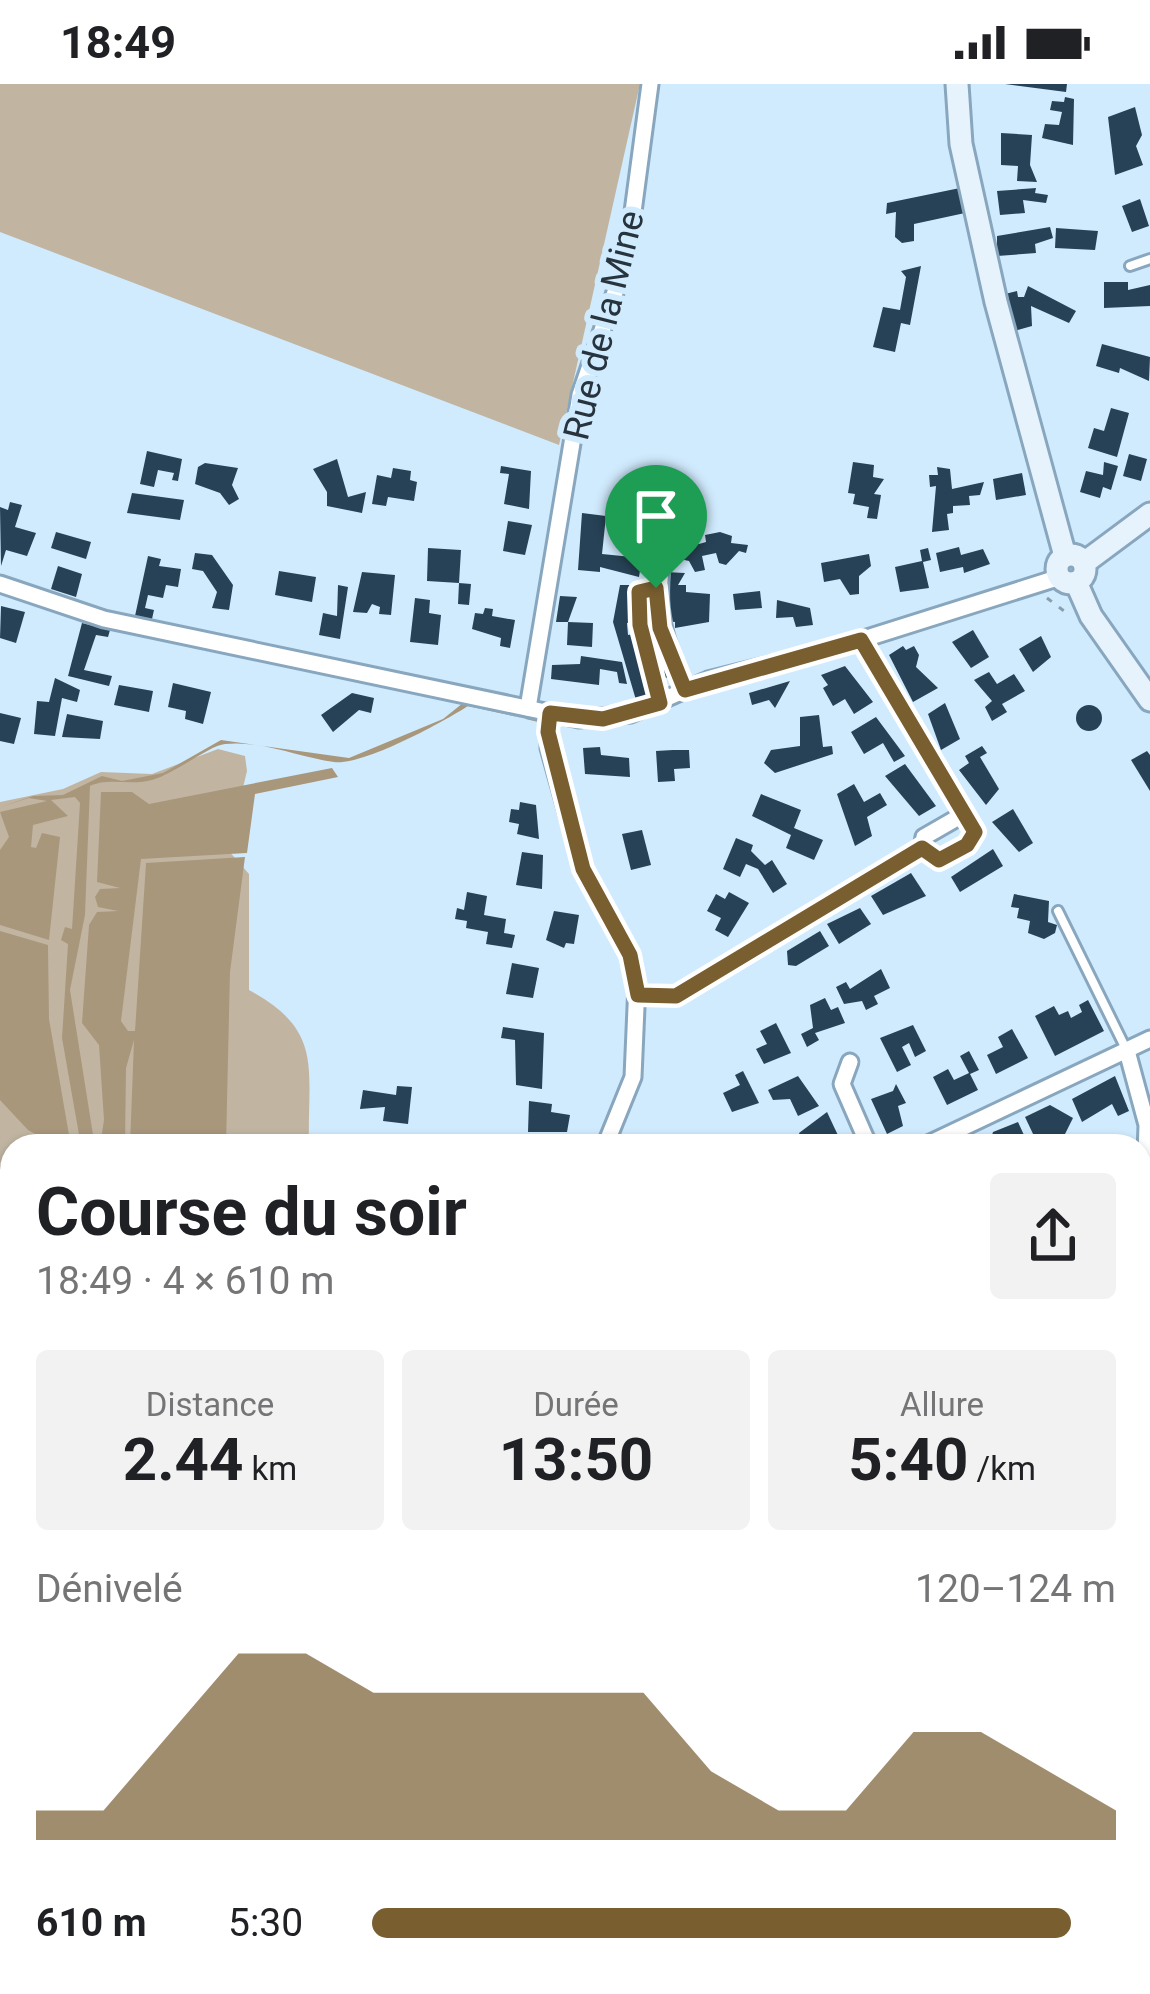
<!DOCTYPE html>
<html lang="fr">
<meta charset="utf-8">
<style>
body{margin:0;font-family:Roboto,sans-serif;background:#f2f2f2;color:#202124;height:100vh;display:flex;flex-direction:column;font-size:45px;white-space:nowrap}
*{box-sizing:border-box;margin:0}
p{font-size:39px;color:#757577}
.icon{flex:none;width:66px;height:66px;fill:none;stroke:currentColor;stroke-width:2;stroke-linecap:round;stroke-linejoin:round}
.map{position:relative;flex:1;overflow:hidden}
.details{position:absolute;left:0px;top:1050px;width:1152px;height:861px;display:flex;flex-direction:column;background:#fff;border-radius:36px 36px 0 0;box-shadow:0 3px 9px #0004}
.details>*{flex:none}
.pin{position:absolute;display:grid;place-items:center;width:102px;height:102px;color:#fff;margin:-123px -51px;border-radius:50% 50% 50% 0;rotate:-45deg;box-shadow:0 0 12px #0007}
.pin .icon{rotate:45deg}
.round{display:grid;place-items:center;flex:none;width:126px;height:126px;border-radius:12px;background:#f2f2f2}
.overview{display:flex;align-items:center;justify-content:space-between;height:204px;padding:0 36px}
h1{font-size:66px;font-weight:700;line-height:90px}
.metrics{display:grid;grid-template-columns:repeat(3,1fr);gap:18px;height:204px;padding:12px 36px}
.metrics div{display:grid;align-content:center;border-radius:12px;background:#f2f2f2;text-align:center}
.metrics b{font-size:60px;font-weight:700}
.metrics small{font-size:33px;font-weight:400}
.metrics p{font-size:33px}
.chart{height:336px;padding:24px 36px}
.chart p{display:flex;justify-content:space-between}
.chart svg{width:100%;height:216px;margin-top:12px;fill:#795e30;opacity:.7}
ul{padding:0 36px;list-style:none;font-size:39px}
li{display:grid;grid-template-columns:192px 144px 1fr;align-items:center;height:90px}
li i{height:30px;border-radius:15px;background:#795e30}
.status{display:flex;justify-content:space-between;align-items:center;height:84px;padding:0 60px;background:#fff;direction:ltr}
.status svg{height:33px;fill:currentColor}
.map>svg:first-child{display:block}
</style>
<div class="status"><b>18:49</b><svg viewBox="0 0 49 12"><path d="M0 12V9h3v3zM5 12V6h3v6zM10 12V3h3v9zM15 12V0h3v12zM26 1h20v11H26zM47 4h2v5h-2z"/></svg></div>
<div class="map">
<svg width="1150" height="1910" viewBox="0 0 1150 1910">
<rect width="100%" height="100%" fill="#d1ebfe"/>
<g fill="#c1b5a2">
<polygon points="0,0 640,0 559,361 0,148"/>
<path d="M218,665l27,7 2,15 -19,79 21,24v116c76,41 58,79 60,156h-297v671l-12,-7v-1008l63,-13 38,-17 51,2z"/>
</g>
<g fill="#a9977c">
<path d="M463,619l64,16 -59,-13c-25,16 -105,60 -134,56 -35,-5 -73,-22 -109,-18 -15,1 -49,29 -73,36 -21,6 -44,-3 -62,6l-5,129 -15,75 24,151 -13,5 -19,-108 6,-94 -7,-4 4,-13 7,2 8,-126 -5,-6 -24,3 17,16 -35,9 -2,22 5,1 6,-15 18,4 -11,103 -49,-15v-75l9,-13 -9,-25 47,-11 -18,-3 -29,9 33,-11 30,-1 39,-19 20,5 41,-8 58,-33 128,18 94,-39z"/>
<polygon points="332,684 338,693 255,710 247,769 141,775 121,937 128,947 135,947 146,779 245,773 230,888 226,1062 130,1062 134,956 126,984 125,1062 100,1062 104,1036 99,961 82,939 89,841 97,828 118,827 98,823 95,813 100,805 120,804 97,798 101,708 132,708 149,720"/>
<polygon points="0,847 48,861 49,935 69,1051 52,1059 28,1046 0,1016"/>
<polygon points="0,1081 12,1092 12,1647 0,1640"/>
<polygon points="1150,1367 1150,1574 1140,1586 1140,1369"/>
<polygon points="0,1728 12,1734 12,1899 448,1899 447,1910 0,1910"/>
</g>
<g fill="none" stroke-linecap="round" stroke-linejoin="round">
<g stroke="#a9977c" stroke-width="4.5">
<polyline points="527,633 544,637"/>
<polyline points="556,639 601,643 661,627"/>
</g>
</g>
<g fill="#274256">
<polygon points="1005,0 1067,0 1066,8"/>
<polygon points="1065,13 1074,15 1073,61 1042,54 1045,40 1059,41 1062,28 1050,26 1052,17 1064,18"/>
<polygon points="1135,23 1142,51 1136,62 1143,81 1115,91 1108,33"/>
<polygon points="1001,49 1032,51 1030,81 1037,98 1017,97 1018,82 1001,81"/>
<polygon points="960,104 965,129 914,140 914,157 902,159 895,153 896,128 886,130 887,119"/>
<polygon points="1036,104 1035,109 1048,111 1046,119 1023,116 1025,129 1000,131 997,107"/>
<polygon points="1140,115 1149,142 1132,148 1122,122"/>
<polygon points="1050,143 1053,154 1035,160 1036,169 997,172 997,152"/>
<polygon points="1056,144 1098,147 1095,166 1055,164"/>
<polygon points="921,182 910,241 901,239 895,268 873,263 883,223 900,226 906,193 901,187"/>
<polygon points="1104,198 1128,198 1128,206 1150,201 1150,222 1104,224"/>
<polygon points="1028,202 1076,227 1069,239 1031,222 1032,242 1014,247 1005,210 1017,207 1018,213 1024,213"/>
<polygon points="1102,260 1150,273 1149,297 1120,284 1119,289 1096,282"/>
<polygon points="1111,324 1129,329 1117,373 1088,364 1094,344 1104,347"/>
<polygon points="147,367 182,375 178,397 172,396 174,389 158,386 154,403 140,400"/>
<polygon points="1129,370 1147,375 1141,397 1123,392"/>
<polygon points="337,375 348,413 366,408 362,429 327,422 327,408 313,385"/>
<polygon points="853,378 874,381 873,393 884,395 874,410 881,411 877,435 867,434 869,423 853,420 855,410 848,409"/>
<polygon points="1104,378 1118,382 1111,406 1103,403 1100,414 1080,408 1086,387 1103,391"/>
<polygon points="205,379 238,384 232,401 239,415 229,421 220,409 195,400 198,383"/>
<polygon points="501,382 531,387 529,425 504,420 509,390 500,389"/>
<polygon points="937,383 950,385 952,405 984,398 980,411 969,412 970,421 953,422 953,429 947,430 949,446 932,448 936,402 930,403 929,391 938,391"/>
<polygon points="393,384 411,387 410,396 417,398 414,417 388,413 386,422 372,420 377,391 391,394"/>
<polygon points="1022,389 1026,411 996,416 993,395"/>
<polygon points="132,409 184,416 180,436 127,429"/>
<polygon points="10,418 22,421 15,443 36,449 27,472 6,466 1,482 0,423 8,426"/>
<polygon points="582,429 606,432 602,470 642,474 639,493 600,483 600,488 578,486"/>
<polygon points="508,437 532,441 525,471 503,467"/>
<polygon points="56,448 91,458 86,475 51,464"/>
<polygon points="720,448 732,452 731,459 748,461 746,469 739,467 726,481 719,479 716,469 702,472 705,486 695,488 689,477 666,472 671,457 699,460 706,458 705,451"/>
<polygon points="959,463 961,471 983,465 990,480 964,489 963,483 940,488 936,469"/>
<polygon points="428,464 461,466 459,499 471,500 469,521 458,520 459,499 427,497"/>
<polygon points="928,464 931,476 923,478 929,504 900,508 895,483 922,477 920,466"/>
<polygon points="195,469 212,471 233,501 229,526 212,524 217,508 203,487 192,485"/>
<polygon points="869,470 871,482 859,492 859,510 850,511 840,495 824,498 821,479"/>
<polygon points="148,472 161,475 159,482 181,485 178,503 166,501 163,514 148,511 145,524 154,526 152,535 135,532"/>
<polygon points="58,482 82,490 76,513 51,505"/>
<polygon points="279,487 316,493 312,518 275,511"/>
<polygon points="362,488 395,491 391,531 379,530 380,523 372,520 367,529 353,528"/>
<polygon points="665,488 685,489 678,501 686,501 686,508 710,510 709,538 675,544 675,538 665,537"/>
<polygon points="338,501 348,503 340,555 319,551 323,529 337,532"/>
<polygon points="620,501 634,501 634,538 627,539 628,551 638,549 652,610 636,616 613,538"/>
<polygon points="760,507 762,524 735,526 733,510"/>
<polygon points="560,512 577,513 568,538 593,539 592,563 567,561 568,538 556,538"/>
<polygon points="415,514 430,516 429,529 441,531 438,561 410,558"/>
<polygon points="643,514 652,514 672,592 658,596"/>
<polygon points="777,516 810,524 813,541 796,543 793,533 776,534"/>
<polygon points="1,522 25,528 16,559 0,554"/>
<polygon points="485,524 493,525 492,532 515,536 510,564 500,562 501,554 472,545 475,529 483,530"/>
<polygon points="82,539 110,546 108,553 96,551 84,586 112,592 109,602 68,592"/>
<polygon points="973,546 989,573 971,584 952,558"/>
<polygon points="1041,552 1051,573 1033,588 1019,565"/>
<polygon points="903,562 906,566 914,562 919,571 916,583 938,604 913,618 889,571"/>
<polygon points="581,572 622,578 627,600 619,599 617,588 600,585 599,601 551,595 552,581 580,580"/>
<polygon points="845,582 873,618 854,630 845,615 833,622 823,604 828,601 821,591"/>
<polygon points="989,588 997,600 1014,590 1025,607 1002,620 1007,628 992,637 985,623 992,617 974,596"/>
<polygon points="55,594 80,606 77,618 62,614 55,652 34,650 37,617 49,618"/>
<polygon points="790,597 775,624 769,616 752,621 749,609"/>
<polygon points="173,599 211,608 203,640 185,635 186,627 168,623"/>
<polygon points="119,601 153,607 149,628 114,621"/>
<polygon points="352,609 374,614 371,629 359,626 333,648 321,631"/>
<polygon points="945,619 960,655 941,666 928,630"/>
<circle cx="1089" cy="634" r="13"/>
<polygon points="0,629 21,634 14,660 0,657"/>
<polygon points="67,630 103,637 100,655 62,653"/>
<polygon points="819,631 823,663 832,662 833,670 775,689 764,679 771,666 800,662 800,633"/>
<polygon points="876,633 905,672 894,678 883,659 864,670 851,648"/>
<polygon points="982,662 987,669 980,673 999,705 986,721 959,686 969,679 965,672"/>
<polygon points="600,663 601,671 629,674 630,693 585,690 583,664"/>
<polygon points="673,666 689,666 690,684 674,685 675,697 658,698 656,667"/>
<polygon points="1147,667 1150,671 1150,707 1131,676"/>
<polygon points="905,680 936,722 919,732 885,692"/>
<polygon points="854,700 864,718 880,709 887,721 867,733 872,752 855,762 837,710"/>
<polygon points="761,710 801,726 794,744 823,756 814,776 786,764 791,751 752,732"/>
<polygon points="520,718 536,721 539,755 517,750 519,740 509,738 511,725 519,726"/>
<polygon points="1013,725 1033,759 1019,768 992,738"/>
<polygon points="642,746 651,781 631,786 622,750"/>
<polygon points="736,754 753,761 751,767 765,781 772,776 787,800 773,809 758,785 746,780 740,793 723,785"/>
<polygon points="993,765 1003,782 960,808 951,793"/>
<polygon points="522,768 543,771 542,805 516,801"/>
<polygon points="911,789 926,812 883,831 871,812"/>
<polygon points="467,808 487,812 484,831 506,835 504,849 515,851 512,864 486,860 488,848 466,844 467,837 455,835 457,824 464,826"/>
<polygon points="729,808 749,819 728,853 715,846 721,834 707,827 716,810 725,815"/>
<polygon points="1014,810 1049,817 1048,838 1057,841 1055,849 1044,855 1028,849 1030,837 1017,834 1019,824 1011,823"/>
<polygon points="860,824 871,840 839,860 827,840"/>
<polygon points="554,827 579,831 574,860 566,859 564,864 546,856"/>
<polygon points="820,847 829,862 796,882 788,881 787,867"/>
<polygon points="512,879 539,884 533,914 506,910"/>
<polygon points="881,885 890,904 874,912 878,920 866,926 862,917 844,920 836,903 846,898 850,905"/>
<polygon points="825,914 831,926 838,923 845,939 815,949 819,956 807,963 801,950 813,944 810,921"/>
<polygon points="1088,916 1104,947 1055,972 1035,932 1054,922 1059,931 1068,927 1071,934 1082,928 1079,921"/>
<polygon points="776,939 791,969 764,980 756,965 767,960 760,947"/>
<polygon points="913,941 926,967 915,973 909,959 902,963 911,981 897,988 880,954"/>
<polygon points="503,943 544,949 542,1005 516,1001 515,956 501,954"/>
<polygon points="1012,945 1028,974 996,990 987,971 1003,963 998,953"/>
<polygon points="969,967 979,986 970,990 978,1006 947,1021 933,993 948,985 954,996 969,989 960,972"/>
<polygon points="743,987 759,1019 732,1028 723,1009 740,1001 735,991"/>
<polygon points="798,992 819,1022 798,1032 790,1015 773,1016 768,1006"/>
<polygon points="1115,992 1129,1027 1118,1032 1112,1020 1082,1038 1072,1015"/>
<polygon points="896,1000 906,1019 898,1022 903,1042 887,1050 871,1015 893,1007"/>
<polygon points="397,1002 412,1003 408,1040 383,1037 385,1023 360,1025 363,1006 396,1011"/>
<polygon points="529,1017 552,1020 551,1028 570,1031 567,1048 528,1048"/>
<polygon points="1050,1021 1073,1034 1064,1052 1034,1052 1025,1033"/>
<polygon points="827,1028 843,1062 805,1062 799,1049"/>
<polygon points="1018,1038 1029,1062 989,1062 993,1048"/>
</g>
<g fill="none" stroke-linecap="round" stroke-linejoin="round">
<defs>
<g id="lane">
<polyline points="1130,182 1150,175"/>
<polyline points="1058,827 1126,965"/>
</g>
<g id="street">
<path d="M668,440c-14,76 -12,94 17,166"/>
<polyline points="0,500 104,535 550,629 579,635 631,630 708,596 829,566 1060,493"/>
<polyline points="656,504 639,508 640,541 660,619"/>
<polyline points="528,624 580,311 627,173 650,0"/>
<polyline points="550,629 549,664 583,785 630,870 637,900 633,993 605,1062"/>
<polyline points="922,764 939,776 967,761 975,748 964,730"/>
<polyline points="638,911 676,912 922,764 924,753 964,730 861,556"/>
<polyline points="1127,967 1147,1041 1140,1238"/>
<polyline points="850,978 842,1000 869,1062"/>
<polyline points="924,1062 1150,955"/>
</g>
<g id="secondary">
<polyline points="957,0 961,60 996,218 1065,472"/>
<circle cx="1071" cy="485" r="14"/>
<polyline points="1084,479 1150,430"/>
<polyline points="1076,498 1091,532 1150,616"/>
</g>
</defs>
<use href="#lane" stroke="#88a7be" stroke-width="14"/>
<use href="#street" stroke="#88a7be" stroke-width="21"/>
<use href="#secondary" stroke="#88a7be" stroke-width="27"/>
<g stroke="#899dac" stroke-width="3" stroke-dasharray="6 9" stroke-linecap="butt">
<polyline points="1047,514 1068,530"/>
<polyline points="1140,1655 1150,1648"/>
</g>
<use href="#lane" stroke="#fff" stroke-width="8"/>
<use href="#street" stroke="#fff" stroke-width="15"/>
<use href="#secondary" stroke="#e6f3fd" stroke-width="21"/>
</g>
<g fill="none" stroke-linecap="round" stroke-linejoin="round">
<defs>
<polygon id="route" points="656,504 660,544 685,606 861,556 975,748 967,761 939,776 922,764 676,912 638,911 630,871 583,785 548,648 550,629 603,635 660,619 640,541 639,508"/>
</defs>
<use href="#route" stroke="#fff" stroke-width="24"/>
<use href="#route" stroke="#795e30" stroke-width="15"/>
</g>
<g text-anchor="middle" stroke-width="12" stroke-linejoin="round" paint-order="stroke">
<g font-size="36" fill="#27343d" stroke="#d1ebfe">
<text transform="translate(603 241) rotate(-76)" y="13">Rue de la Mine</text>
</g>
</g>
</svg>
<div class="pin" style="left:656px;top:504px;background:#1e9e55"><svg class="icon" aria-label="arrive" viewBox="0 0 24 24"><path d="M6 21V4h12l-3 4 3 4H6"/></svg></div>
<section class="details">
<div class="overview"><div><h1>Course du soir</h1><p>18:49 · 4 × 610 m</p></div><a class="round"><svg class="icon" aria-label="share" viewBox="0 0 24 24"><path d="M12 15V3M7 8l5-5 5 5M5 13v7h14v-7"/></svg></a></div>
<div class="metrics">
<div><p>Distance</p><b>2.44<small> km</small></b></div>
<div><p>Durée</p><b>13:50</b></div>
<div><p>Allure</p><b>5:40<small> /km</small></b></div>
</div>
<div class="chart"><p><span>Dénivelé</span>120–124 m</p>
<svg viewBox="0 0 160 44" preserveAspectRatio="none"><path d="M0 44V38L10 38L20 22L30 6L40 6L50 14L60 14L70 14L80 14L90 14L100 30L110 38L120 38L130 22L140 22L150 30L160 38V44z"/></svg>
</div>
<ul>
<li><b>610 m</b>5:30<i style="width:94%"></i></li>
</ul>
</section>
</div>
